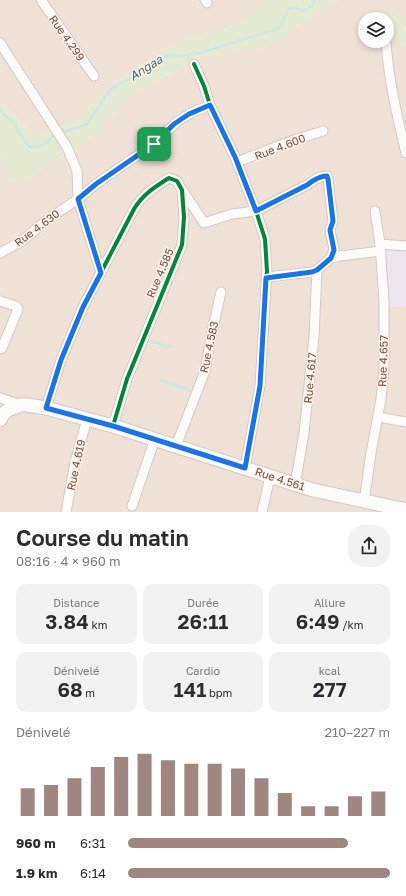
<!DOCTYPE html>
<html lang="fr">
<meta charset="utf-8">
<style>
body{margin:0;font-family:"Golos Text",sans-serif;background:#f2f2f3;color:#2b2b33;height:100vh;display:flex;flex-direction:column;font-size:15px;white-space:nowrap}
*{box-sizing:border-box;margin:0}
p{font-size:13px;color:#7c7c81}
.icon{flex:none;width:22px;height:22px;fill:none;stroke:currentColor;stroke-width:2;stroke-linecap:round;stroke-linejoin:round}
.map{position:relative;height:512px;overflow:hidden}
.side{display:flex;flex-direction:column;background:#fff;flex:1}
.side>*{flex:none}
.buttons{position:absolute;left:358px;top:12px;display:grid;gap:8px}
.buttons a{display:grid;place-items:center;width:36px;height:36px;border-radius:50%;background:#fff;box-shadow:0 2px 6px #0003;font-size:20px}
.pin{position:absolute;display:grid;place-items:center;width:34px;height:34px;color:#fff;margin:-17px;border-radius:8px;box-shadow:0 2px 6px #0006}
.round{display:grid;place-items:center;flex:none;width:42px;height:42px;border-radius:16px;background:#f2f2f3}
.head{display:flex;align-items:center;justify-content:space-between;height:68px;padding:0 16px}
h1{font-size:22px;font-weight:600;line-height:30px}
.figures{display:grid;grid-template-columns:repeat(3,1fr);gap:6px;height:68px;padding:4px 16px}
.figures div{display:grid;align-content:center;border-radius:10px;background:#f2f2f3;text-align:center}
.figures b{font-size:20px;font-weight:600}
.figures small{font-size:11px;font-weight:400}
.figures p{font-size:11px}
.chart{height:112px;padding:8px 16px}
.chart p{display:flex;justify-content:space-between}
.chart svg{width:100%;height:72px;margin-top:4px;stroke:#9f8780;stroke-width:6}
ul{padding:0 16px;list-style:none;font-size:13px}
li{display:grid;grid-template-columns:64px 48px 1fr;align-items:center;height:30px}
li i{height:10px;border-radius:5px;background:#9f8780}
.map>svg:first-child{display:block}
</style>
<div class="map">
<svg width="406" height="512" viewBox="0 0 406 512">
<rect width="100%" height="100%" fill="#f5ede7"/>
<g fill="#f0e1d7">
<polygon points="0,0 268,0 243,20 222,30 193,37 171,46 143,68 122,79 102,94 67,124 47,131 35,137 0,100"/>
<polygon points="339,0 406,0 406,28 390,13 386,19 365,19 365,41 387,41 387,27 396,29 398,37 391,42 399,43 406,47 406,512 0,512 0,153 3,165 32,177 46,165 78,149 100,130 116,112 133,95 150,84 205,57 262,48 285,38 304,21"/>
</g>
<polygon fill="#efe5f0" points="384,248 406,250 406,306 391,307"/>
<g fill="#e4ead2">
<polygon points="268,0 339,0 304,21 285,38 262,48 205,57 150,84 133,95 116,112 100,130 78,149 46,165 32,177 11,182 3,165 0,153 0,100 21,123 35,137 47,131 67,124 102,94 122,79 143,68 171,46 193,37 222,30 243,20"/>
<path d="M392,8h2c11,13 12,23 12,39l-7,-4h-7l-1,-1 6,-5 -2,-9 -8,-1v-8h-1z"/>
</g>
<g fill="none" stroke-linecap="round" stroke-linejoin="round">
<g stroke="#c9e7e4" stroke-width="2.5">
<path d="M0,109l4,6 8,6 17,26c7,0 14,-1 19,-6 3,-3 4,-5 7,-7"/>
<path d="M60,133l20,-6 7,-3 23,-34 5,-4 27,-14 15,-9 7,-7 4,-1 10,1 22,-3 70,-22c12,-1 13,-12 18,-21 6,-4 10,-1 16,1l9,-6 1,-5"/>
<polyline points="147,340 169,347"/>
<polyline points="160,380 195,392"/>
</g>
<defs>
<g id="minor">
<polyline points="41,0 94,76"/>
<polyline points="205,0 207,3"/>
<polyline points="0,43 67,147 77,171 78,199 101,273"/>
<path d="M386,43c3,38 11,73 20,110"/>
<polyline points="194,64 204,86 210,105 235,157 256,211 265,239 267,271 260,386 245,468"/>
<polyline points="237,162 294,140 323,131"/>
<path d="M183,191l21,32 28,-9 24,-3 51,-26c5,-4 13,-10 20,-9l1,3 5,42 -3,9 4,19 -3,9 -14,12 -5,2 -46,5"/>
<polyline points="375,211 380,244"/>
<polyline points="0,253 22,241 47,220 78,199 96,184 154,144 178,121 189,114 210,105"/>
<polyline points="331,258 340,256 381,251"/>
<polyline points="0,301 16,306 18,309 2,348 0,349"/>
<polyline points="0,398 21,405"/>
<path d="M46,408l15,-48 22,-53 51,-98c9,-15 21,-22 35,-31l8,3 5,9 2,27 -2,28 -55,134 -14,47"/>
<polyline points="378,417 406,422"/>
<polyline points="176,446 205,371 212,332 221,292"/>
<polyline points="295,485 304,433 314,336 317,270"/>
<polyline points="364,502 371,453 381,399 384,368 384,302 380,244 406,246"/>
<polyline points="132,506 155,439"/>
<polyline points="66,512 75,462 87,419"/>
<polyline points="262,512 270,477"/>
</g>
<polyline id="secondary" points="0,420 3,414 8,410 21,405 27,405 46,408 113,426 313,490 406,510"/>
</defs>
<use href="#minor" stroke="#d4c9c4" stroke-width="11"/>
<use href="#secondary" stroke="#d4c8c4" stroke-width="15"/>
<use href="#minor" stroke="#fefcfb" stroke-width="9"/>
<use href="#secondary" stroke="#fefcfb" stroke-width="13"/>
<defs>
<g id="cycleway">
<polyline points="194,64 204,86 210,105 235,157 256,211 265,239 267,271 260,386 245,468"/>
<path d="M46,408l15,-48 22,-53 51,-98c9,-15 21,-22 35,-31l8,3 5,9 2,27 -2,28 -55,134 -14,47"/>
</g>
</defs>
<use href="#cycleway" stroke="#fef1e6" stroke-width="6"/>
<use href="#cycleway" stroke="#00873e" stroke-width="4"/>
</g>
<g fill="none" stroke-linecap="round" stroke-linejoin="round">
<defs>
<path id="route" d="M210,105l25,52 21,54 51,-26c5,-4 13,-9 20,-9l1,3 5,42 -3,9 4,20 -3,8 -14,12 -5,2 -46,6 -6,108 -15,82 -132,-42 -67,-18 15,-48 22,-53 18,-34 -23,-74 18,-15 58,-40 20,-20 15,-10z"/>
</defs>
<use href="#route" stroke="#fff" stroke-width="8"/>
<use href="#route" stroke="#1a73e8" stroke-width="5"/>
</g>
<g text-anchor="middle" stroke-width="3" stroke-linejoin="round" paint-order="stroke">
<g font-size="11" fill="#715049" stroke="#fef1e6">
<text transform="translate(67 38) rotate(55)" y="4">Rue 4.299</text>
<text transform="translate(280 147) rotate(-21)" y="4">Rue 4.600</text>
<text transform="translate(37 228) rotate(-37)" y="4">Rue 4.630</text>
<text transform="translate(160 273) rotate(-67)" y="4">Rue 4.585</text>
<text transform="translate(209 347) rotate(-78)" y="4">Rue 4.583</text>
<text transform="translate(383 361) rotate(-88)" y="4">Rue 4.657</text>
<text transform="translate(310 378) rotate(-85)" y="4">Rue 4.617</text>
<text transform="translate(76 465) rotate(-78)" y="4">Rue 4.619</text>
<text transform="translate(280 479) rotate(18)" y="4">Rue 4.561</text>
</g>
<g font-size="12" font-style="italic" fill="#3d7676" stroke="#fef1e6">
<text transform="translate(146 68) rotate(-32)" y="4">Angaa</text>
</g>
</g>
</svg>
<div class="buttons">
<a><svg class="icon" aria-label="layers" viewBox="0 0 24 24"><path d="M12 4l9 5-9 5-9-5zM3 14l9 5 9-5"/></svg></a>
</div>
<div class="pin" style="left:154px;top:144px;background:#1e9e55"><svg class="icon" aria-label="arrive" viewBox="0 0 24 24"><path d="M6 21V4h12l-3 4 3 4H6"/></svg></div>
</div>
<section class="side">
<div class="head"><div><h1>Course du matin</h1><p>08:16 · 4 × 960 m</p></div><a class="round"><svg class="icon" aria-label="share" viewBox="0 0 24 24"><path d="M12 15V3M7 8l5-5 5 5M5 13v7h14v-7"/></svg></a></div>
<div class="figures">
<div><p>Distance</p><b>3.84<small> km</small></b></div>
<div><p>Durée</p><b>26:11</b></div>
<div><p>Allure</p><b>6:49<small> /km</small></b></div>
</div>
<div class="figures">
<div><p>Dénivelé</p><b>68<small> m</small></b></div>
<div><p>Cardio</p><b>141<small> bpm</small></b></div>
<div><p>kcal</p><b>277</b></div>
</div>
<div class="chart"><p><span>Dénivelé</span>210–227 m</p>
<svg viewBox="0 0 160 44" preserveAspectRatio="none"><path d="M5 44V27M15 44V25M25 44V21M35 44V14M45 44V8M55 44V6M65 44V10M75 44V12M85 44V12M95 44V15M105 44V21M115 44V30M125 44V38M135 44V38M145 44V32M155 44V29"/></svg>
</div>
<ul>
<li><b>960 m</b>6:31<i style="width:84%"></i></li>
<li><b>1.9 km</b>6:14<i style="width:100%"></i></li>
</ul>
</section>
